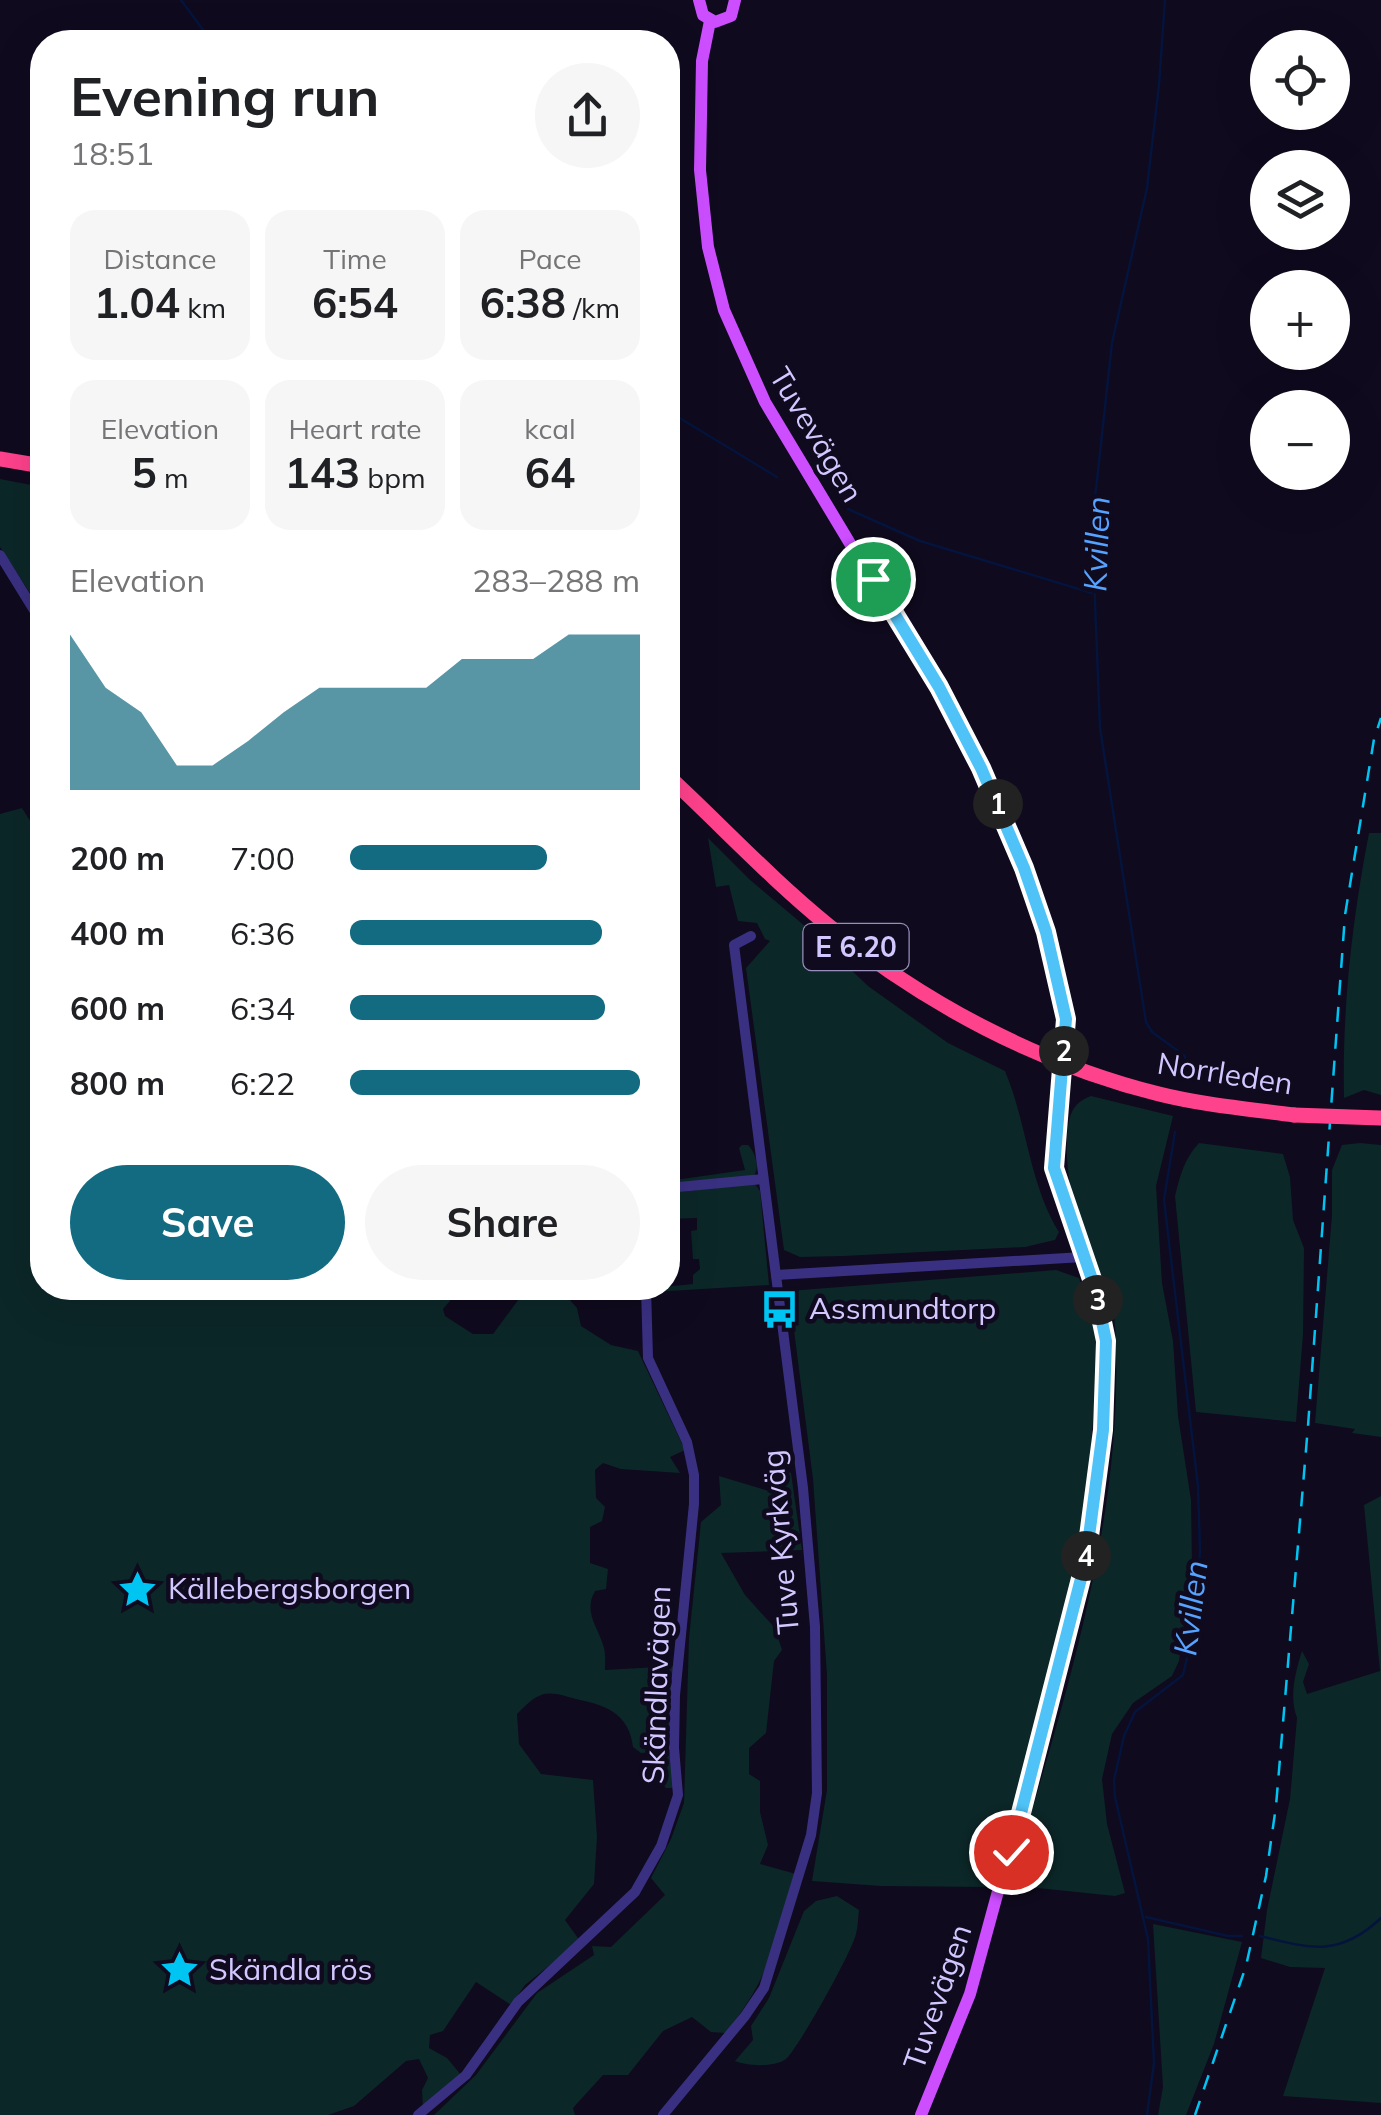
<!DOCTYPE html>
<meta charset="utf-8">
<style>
body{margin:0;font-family:Mulish,sans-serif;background:#f6f6f6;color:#202124;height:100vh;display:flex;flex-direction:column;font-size:38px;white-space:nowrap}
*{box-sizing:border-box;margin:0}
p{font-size:32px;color:#757577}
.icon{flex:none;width:55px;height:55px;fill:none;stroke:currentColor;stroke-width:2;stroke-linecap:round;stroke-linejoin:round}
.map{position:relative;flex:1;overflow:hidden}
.drawer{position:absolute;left:30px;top:30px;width:650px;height:1270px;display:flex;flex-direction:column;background:#fff;border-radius:40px;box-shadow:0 10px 40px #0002}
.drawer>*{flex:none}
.controls{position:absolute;left:1250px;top:30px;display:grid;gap:20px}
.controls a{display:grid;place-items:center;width:100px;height:100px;border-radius:50%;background:#fff;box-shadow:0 10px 40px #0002;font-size:50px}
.pin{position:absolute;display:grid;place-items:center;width:85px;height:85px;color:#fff;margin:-42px;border:5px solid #fff;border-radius:50%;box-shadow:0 2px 10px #0007}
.km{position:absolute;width:50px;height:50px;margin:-25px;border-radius:50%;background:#222;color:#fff;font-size:28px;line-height:50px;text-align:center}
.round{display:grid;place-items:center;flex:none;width:105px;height:105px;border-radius:52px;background:#f6f6f6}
.head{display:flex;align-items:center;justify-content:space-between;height:170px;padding:0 40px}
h1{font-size:55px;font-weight:700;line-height:75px}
.figures{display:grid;grid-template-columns:repeat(3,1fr);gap:15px;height:170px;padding:10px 40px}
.figures div{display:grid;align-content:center;border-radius:25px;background:#f6f6f6;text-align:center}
.figures b{font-size:42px;font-weight:700}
.figures small{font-size:28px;font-weight:400}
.figures p{font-size:28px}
.chart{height:280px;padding:20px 40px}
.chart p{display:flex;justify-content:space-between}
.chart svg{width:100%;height:180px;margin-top:10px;fill:#126b81;opacity:.7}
.button{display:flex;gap:20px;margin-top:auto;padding:20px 40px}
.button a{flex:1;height:115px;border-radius:60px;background:#126b81;color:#fff;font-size:40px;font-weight:700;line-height:115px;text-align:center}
.button a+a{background:#f6f6f6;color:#202124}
ul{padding:0 40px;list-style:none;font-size:32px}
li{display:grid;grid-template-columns:160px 120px 1fr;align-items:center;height:75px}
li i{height:25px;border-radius:12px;background:#126b81}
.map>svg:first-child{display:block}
</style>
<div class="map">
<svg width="1381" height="2115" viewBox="0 0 1381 2115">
<rect width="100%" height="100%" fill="#0f0a1e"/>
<g fill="#0c2728">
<polygon points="0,479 42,487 42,587 32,596 0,547"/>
<path d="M22,808l20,32v448h419l-18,21 2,7 28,18h20l34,-46h32l18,20 4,18 30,19 27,6 47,99 -15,7 10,16 -59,-4 -18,-6 -8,7 1,28 9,9 -3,14 -12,6v36l18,6 -2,20 -11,2c-12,21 3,36 8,54 3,7 2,18 2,25l71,-4 -8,79 6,43h-8l-10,-10 -4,-26 -11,1 -8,-6c-4,-34 -28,-42 -57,-48 -11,-3 -22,-7 -32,-5 -11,3 -19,12 -27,20l2,30 22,30 52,6 4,57 -3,47 -29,36 15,21 -55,44 -14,20 -35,-23 -33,49 -13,4 -1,13 18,10 15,18 -39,33 -1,-19 6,-12 -9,-19 -13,2 -52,45 -26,9h-328v-1301z"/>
<path d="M1369,833h12v262l-17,-5 -20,8c-2,-90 8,-177 25,-265z"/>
<path d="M708,838l41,41 57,48 62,59 80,57 57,28c22,52 24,112 54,161l-4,8 -30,7 -182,9 -43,1 -16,-7 -38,-282 24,-27 -5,-2 -8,-16 -19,-2 -9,-36 -13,2z"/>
<path d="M1091,1096l82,20 -17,70 6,97 11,58 5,75 13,84 1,65 -13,96 -7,15 -39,27 -21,31 -10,45 5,45 18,69 -10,3 -105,-11c50,-172 111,-352 106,-535 0,-14 -1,-31 -4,-45 -4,-14 -12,-29 -18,-42 -16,-42 -29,-80 -27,-125 2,-21 3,-34 24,-42z"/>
<path d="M1199,1143l84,11 7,23 3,43 11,28 -1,86 -7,88 -100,-10 -21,-216c5,-20 9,-37 24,-53z"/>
<polygon points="1360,1143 1381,1145 1381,1437 1352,1433 1355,1429 1315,1423 1332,1215 1332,1170 1342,1145"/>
<path d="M742,1145h6c7,7 13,23 5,32l-85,8v-4l77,-11 -6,-22z"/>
<polygon points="755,1184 760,1191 769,1285 653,1292 653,1288 693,1284 693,1275 700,1269 699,1259 693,1259 691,1231 697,1230 697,1218 668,1219 668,1193"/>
<path d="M1056,1270l23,8c4,11 10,23 13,35 7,35 4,72 1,107 -10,158 -57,315 -104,467l-108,-1 -69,-5 15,-91v-115l-14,-196 -24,-188z"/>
<path d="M775,1467l16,6 11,77 -81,3 24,42 30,33 7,22 -8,11 -8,72 -17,15v26l11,7v31l8,33 -8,19 36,10c-18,63 -27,107 -71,159l-14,-1 -19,-15 -29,14 -35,44h-25l-30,33 2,7h-141l42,-40 61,-82 57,-38 -2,-9 19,1 54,-52 -14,-17 20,-39 13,-36 5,-165 12,-116 20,-17 -2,-29 53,16z"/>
<path d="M1381,1496v607l-98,-7 42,-128 -35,-1 -29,-9 6,-48 23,-111 7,-81c-8,-21 -2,-45 5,-67l7,13 -6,18 4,12 73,-23 -16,-166z"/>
<path d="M837,1896l22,14c-1,8 -1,17 -3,24 -5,20 -55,109 -69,124 -10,10 -41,8 -52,3l18,-21 -2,-14 18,-28 35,-87 12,-10z"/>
<polygon points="1153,1924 1242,1942 1214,2044 1186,2115 1158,2115 1163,2087"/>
</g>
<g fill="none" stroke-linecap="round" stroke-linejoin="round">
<g stroke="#04143d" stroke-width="2.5">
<polyline points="181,0 212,42"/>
<polyline points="1165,0 1159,85 1147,188 1112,343 1092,526 1100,728 1146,1022 1152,1032 1185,1056 1186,1071"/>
<polyline points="668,411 777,477"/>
<polyline points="848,509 920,541 1092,593"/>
<polyline points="1146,1917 1228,1936 1242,1936"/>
<path d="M1260,1936c51,13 80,21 121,-18"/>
<polyline points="1147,2115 1154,2063 1148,1939 1115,1797 1114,1780 1124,1736 1135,1712 1183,1675 1193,1632 1200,1552 1198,1486 1164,1200 1175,1132"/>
</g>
<g stroke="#3a3082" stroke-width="10">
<polyline points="0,555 42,623"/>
<polyline points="668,1188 763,1179"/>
<polyline points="776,1275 1083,1257"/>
<polyline points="418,2115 466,2075 518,2002 635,1892 661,1846 678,1795 674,1748 675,1695 694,1504 694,1475 687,1442 648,1358 646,1288"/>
<polyline points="663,2115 745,2016 764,1988 811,1835 817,1793 815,1627 803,1488 734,945 751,936"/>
</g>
<g stroke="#cc4eff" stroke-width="12">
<polyline points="699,0 703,15 715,22 731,16 735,0"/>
<polyline points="710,21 702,61 700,170 708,247 724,310 765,402 959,725 1000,809 1027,875 1053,957 1065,1019 1054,1130 1054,1168 1095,1288 1106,1341 1106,1381 1098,1481 1076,1605 970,1994 921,2115"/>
</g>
<g stroke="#ff428c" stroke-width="15">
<polyline points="0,459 42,466"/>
<path d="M668,776c53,49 104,104 161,150 96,78 210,138 330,168 44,11 90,15 135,21"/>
</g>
<polyline stroke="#00c5f2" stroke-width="2.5" stroke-dasharray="15 12" stroke-linecap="butt" points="1195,2115 1246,1966 1266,1876 1276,1806 1308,1426 1345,915 1374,739 1381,718"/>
<polyline stroke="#ff428c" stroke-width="15" points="1294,1115 1380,1118"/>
</g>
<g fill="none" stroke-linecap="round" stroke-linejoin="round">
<defs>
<polyline id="route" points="873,579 939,687 981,768 1024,868 1046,932 1066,1019 1054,1168 1095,1288 1106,1341 1103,1430 1086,1559 1011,1852"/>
</defs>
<use href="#route" stroke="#fff" stroke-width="20"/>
<use href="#route" stroke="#4fc3f7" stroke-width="12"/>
</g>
<defs>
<symbol id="bus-bare" viewBox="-9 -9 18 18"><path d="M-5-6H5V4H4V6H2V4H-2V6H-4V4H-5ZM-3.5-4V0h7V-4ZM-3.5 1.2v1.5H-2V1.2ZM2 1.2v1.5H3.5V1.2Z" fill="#00c5f2" stroke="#0f0a1e" stroke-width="2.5" paint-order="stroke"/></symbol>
<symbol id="sight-bare" viewBox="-9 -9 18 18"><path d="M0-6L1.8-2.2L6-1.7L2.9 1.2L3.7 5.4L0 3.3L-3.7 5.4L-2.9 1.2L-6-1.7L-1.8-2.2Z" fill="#00c5f2" stroke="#0f0a1e" stroke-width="2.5" paint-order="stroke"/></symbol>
</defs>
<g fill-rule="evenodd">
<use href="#bus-bare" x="752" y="1282" width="55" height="55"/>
<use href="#sight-bare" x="110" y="1562" width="55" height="55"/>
<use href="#sight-bare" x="152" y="1942" width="55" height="55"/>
</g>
<g text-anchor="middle" stroke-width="9" stroke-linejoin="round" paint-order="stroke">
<rect fill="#0f0a1e" stroke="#988ebc" stroke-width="2.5" x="803.5" y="924" width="105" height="46" rx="8"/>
<g font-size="28" font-weight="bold" fill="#d2c7ff">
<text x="856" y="957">E 6.20</text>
</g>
<g font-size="30" fill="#d2c7ff" stroke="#0f0a1e">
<text transform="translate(816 435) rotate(59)" y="10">Tuvevägen</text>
<text transform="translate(1225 1074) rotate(9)" y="10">Norrleden</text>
<text transform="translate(781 1542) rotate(-95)" y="10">Tuve Kyrkväg</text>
<text transform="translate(657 1685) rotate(-88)" y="10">Skändlavägen</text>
<text transform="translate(938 1997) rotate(-71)" y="10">Tuvevägen</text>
</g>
<g font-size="30" fill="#d2c7ff" stroke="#0f0a1e" text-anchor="start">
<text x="809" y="1319">Assmundtorp</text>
<text x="168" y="1599">Källebergsborgen</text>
<text x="209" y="1980">Skändla rös</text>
</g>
<g font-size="32" font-style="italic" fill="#55a2ff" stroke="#0f0a1e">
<text transform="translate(1097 544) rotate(-88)" y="11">Kvillen</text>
<text transform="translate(1191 1608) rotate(-83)" y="11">Kvillen</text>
</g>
</g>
</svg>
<div class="controls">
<a><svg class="icon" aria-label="locate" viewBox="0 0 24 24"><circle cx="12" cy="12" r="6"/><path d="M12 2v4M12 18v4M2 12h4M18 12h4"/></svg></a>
<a><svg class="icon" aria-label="layers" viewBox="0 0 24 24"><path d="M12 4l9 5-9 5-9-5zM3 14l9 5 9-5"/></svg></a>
<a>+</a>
<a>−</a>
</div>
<div class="pin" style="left:873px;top:579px;background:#1e9e55"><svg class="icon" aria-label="arrive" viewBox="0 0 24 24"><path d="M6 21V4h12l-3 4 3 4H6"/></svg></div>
<div class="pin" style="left:1011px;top:1852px;background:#d93025"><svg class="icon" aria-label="check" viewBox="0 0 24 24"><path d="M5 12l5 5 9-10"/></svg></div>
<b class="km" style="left:998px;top:804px">1</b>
<b class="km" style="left:1064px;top:1051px">2</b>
<b class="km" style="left:1098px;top:1300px">3</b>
<b class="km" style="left:1086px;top:1556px">4</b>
<section class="drawer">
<div class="head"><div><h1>Evening run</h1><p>18:51</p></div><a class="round"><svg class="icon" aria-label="share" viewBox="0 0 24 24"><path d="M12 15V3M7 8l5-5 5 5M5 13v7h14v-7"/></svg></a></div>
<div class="figures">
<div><p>Distance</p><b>1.04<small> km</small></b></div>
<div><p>Time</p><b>6:54</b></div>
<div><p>Pace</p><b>6:38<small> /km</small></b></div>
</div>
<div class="figures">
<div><p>Elevation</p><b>5<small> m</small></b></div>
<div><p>Heart rate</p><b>143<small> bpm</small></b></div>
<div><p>kcal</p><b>64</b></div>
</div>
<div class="chart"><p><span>Elevation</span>283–288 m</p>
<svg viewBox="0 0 160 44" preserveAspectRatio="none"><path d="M0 44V6L10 19L20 25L30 38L40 38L50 32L60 25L70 19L80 19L90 19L100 19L110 12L120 12L130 12L140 6L150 6L160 6V44z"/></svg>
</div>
<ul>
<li><b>200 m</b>7:00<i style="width:68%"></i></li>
<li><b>400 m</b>6:36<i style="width:87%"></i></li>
<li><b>600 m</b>6:34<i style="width:88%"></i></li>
<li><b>800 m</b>6:22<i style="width:100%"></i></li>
</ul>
<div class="button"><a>Save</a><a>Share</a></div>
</section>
</div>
